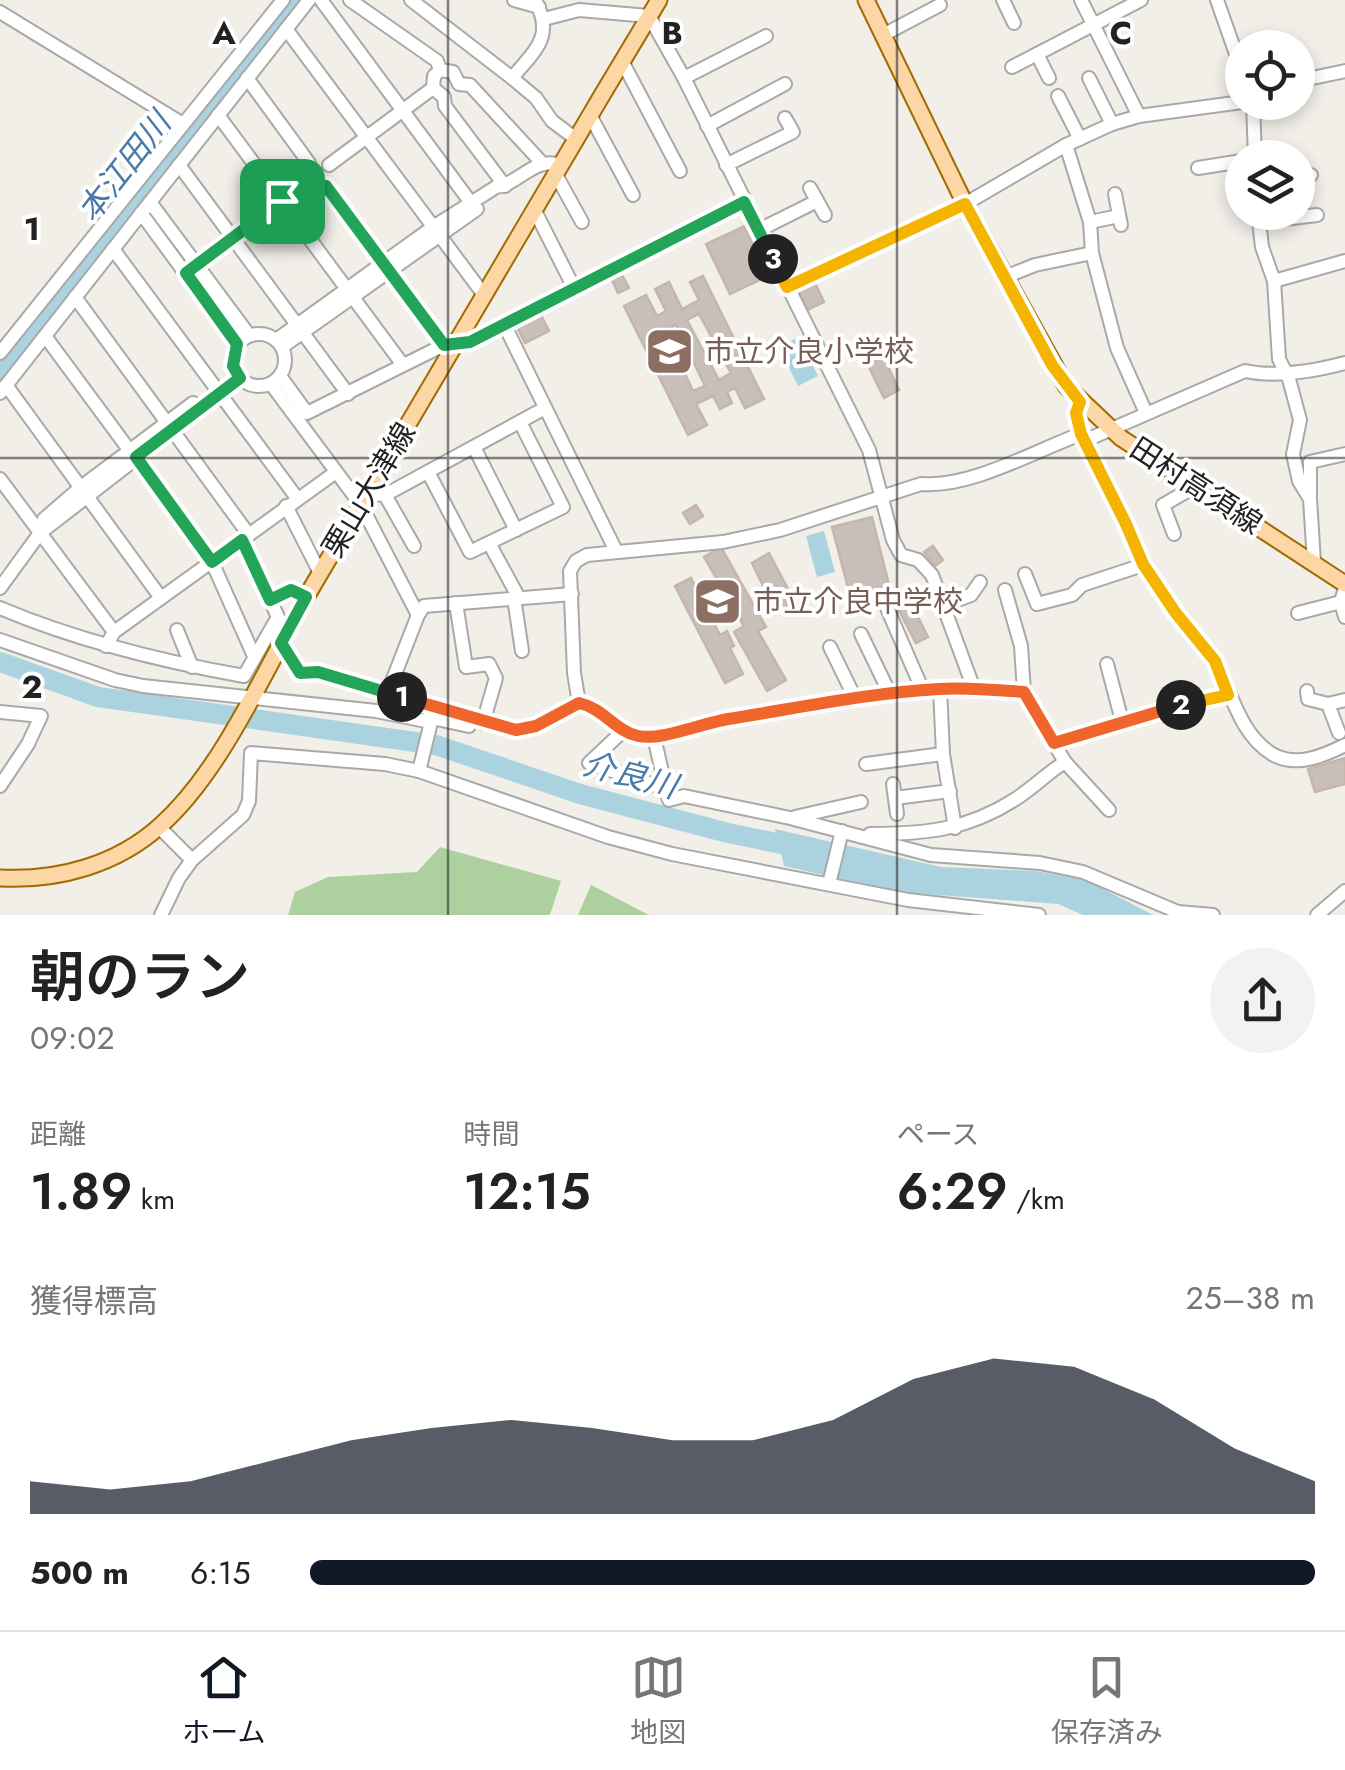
<!DOCTYPE html>
<html lang="ja">
<meta charset="utf-8">
<style>
body{margin:0;font-family:Jost,"Noto Sans JP",sans-serif;background:#f2f2f2;color:#222;height:100vh;display:flex;flex-direction:column;font-size:38px;white-space:nowrap}
*{box-sizing:border-box;margin:0}
p{font-size:32px;color:#767676}
.icon{flex:none;width:55px;height:55px;fill:none;stroke:currentColor;stroke-width:2;stroke-linecap:round;stroke-linejoin:round}
.map{position:relative;height:915px;overflow:hidden}
.drawer{display:flex;flex-direction:column;background:#fff;flex:1}
.drawer>*{flex:none}
.tools{position:absolute;left:1225px;top:30px;display:grid;gap:20px}
.tools a{display:grid;place-items:center;width:90px;height:90px;border-radius:50%;background:#fff;box-shadow:0 5px 15px #0003;font-size:50px}
.pin{position:absolute;display:grid;place-items:center;width:85px;height:85px;color:#fff;margin:-42px;border-radius:20px;box-shadow:0 5px 15px #0006}
.km{position:absolute;width:50px;height:50px;margin:-25px;border-radius:50%;background:#222;color:#fff;font-size:28px;line-height:50px;text-align:center}
.round{display:grid;place-items:center;flex:none;width:105px;height:105px;border-radius:52px;background:#f2f2f2}
.summary{display:flex;align-items:center;justify-content:space-between;height:170px;padding:0 30px}
h1{font-size:55px;font-weight:600;line-height:75px}
.stats{display:grid;grid-template-columns:repeat(3,1fr);gap:15px;height:170px;padding:10px 30px}
.stats div{display:grid;align-content:center}
.stats b{font-size:50px;font-weight:600}
.stats small{font-size:28px;font-weight:400}
.stats p{font-size:28px}
.chart{height:280px;padding:20px 30px}
.chart p{display:flex;justify-content:space-between}
.chart svg{width:100%;height:180px;margin-top:10px;fill:#111827;opacity:.7}
ul{padding:0 30px;list-style:none;font-size:32px}
li{display:grid;grid-template-columns:160px 120px 1fr;align-items:center;height:75px}
li i{height:25px;border-radius:12px;background:#111827}
.tab-bar{display:flex;justify-content:space-around;align-items:center;height:140px;border-top:2px solid #e0e0e0;background:#fff;font-size:28px;color:#767676}
.tab-bar a{display:grid;justify-items:center;gap:5px}
.tab-bar .current{color:#111827}
.map>svg:first-child{display:block}
</style>
<div class="map">
<svg width="1345" height="915" viewBox="0 0 1345 915">
<rect width="100%" height="100%" fill="#f2efe9"/>
<g fill="#add19e">
<polygon points="440,847 561,881 550,915 288,915 295,892 328,877 417,872"/>
<polygon points="591,885 649,915 578,915"/>
</g>
<g fill="#aad3df">
<polygon points="799,337 818,376 798,386 779,347"/>
<polygon points="824,531 835,572 817,577 806,536"/>
<polygon points="775,829 941,867 1036,871 1086,880 1153,915 1083,915 1058,904 899,892 784,866"/>
</g>
<g fill="none" stroke-linecap="round" stroke-linejoin="round">
<g stroke="#aad3df" stroke-width="4">
<polyline points="138,198 189,266"/>
<polyline points="194,273 240,333"/>
</g>
<g stroke="#aad3df" stroke-width="20">
<polyline points="0,371 295,0"/>
<polyline points="0,662 98,697 436,745 580,794 728,833 806,849"/>
</g>
</g>
<g fill="#c7bfb8" stroke="#c4b6ab" stroke-width="2.5" fill-rule="evenodd">
<polygon points="745,226 768,276 730,294 706,244"/>
<polygon points="622,275 629,288 618,293 612,280"/>
<path d="M703,276l61,123 -19,9 -10,-20 -8,4 5,11 -12,6 -7,-13 -17,8 11,21 -19,10 -64,-129 22,-11 11,21 9,-5 -11,-22 14,-7 13,27 17,-9 -9,-18zM699,314l32,59 -12,7 -32,-60zM676,325l29,61 -12,5 -28,-61z"/>
<polygon points="815,283 824,302 807,310 798,291"/>
<polygon points="541,315 549,331 525,343 517,327"/>
<polygon points="883,356 899,390 884,398 867,363"/>
<polygon points="696,505 703,516 690,524 683,513"/>
<polygon points="872,517 890,589 851,599 832,527"/>
<polygon points="933,546 943,560 935,566 924,552"/>
<polygon points="721,547 766,627 758,631 786,680 767,691 734,632 744,626 704,557"/>
<polygon points="769,553 796,604 776,613 752,563"/>
<polygon points="691,578 720,635 727,631 734,646 730,648 743,674 725,683 675,586"/>
<polygon points="909,599 928,637 916,643 896,605"/>
<polygon points="1345,758 1345,784 1315,792 1308,769"/>
</g>
<g fill="none" stroke-linecap="round" stroke-linejoin="round">
<defs>
<g id="minor">
<polyline points="321,0 474,207"/>
<polyline points="350,0 437,61 440,70 453,72 459,84 470,85 542,163"/>
<polyline points="411,0 512,78 536,98 552,121 576,139"/>
<polyline points="514,0 539,7"/>
<polyline points="1003,0 1014,23"/>
<polyline points="1081,0 1139,116"/>
<polyline points="1217,0 1242,71"/>
<polyline points="0,12 183,124"/>
<polyline points="544,19 579,10 649,16 684,78 869,450 893,540 901,555 918,560 932,575 974,689"/>
<polyline points="286,29 484,295"/>
<polyline points="883,35 940,5"/>
<polyline points="1037,54 1049,78"/>
<polyline points="622,61 680,171"/>
<polyline points="1012,67 1141,0"/>
<polyline points="247,78 309,163"/>
<path d="M512,78c23,-28 43,-41 23,-78"/>
<polyline points="684,78 766,36"/>
<polyline points="1089,78 1112,124"/>
<polyline points="1298,81 1345,71"/>
<polyline points="433,88 444,97 445,106 505,186"/>
<polyline points="1058,96 1080,139"/>
<polyline points="1253,102 1255,158"/>
<polyline points="218,115 403,365"/>
<polyline points="590,115 633,195"/>
<polyline points="707,126 785,84"/>
<polyline points="1066,145 1090,222 1092,253 1117,348 1146,413"/>
<polyline points="179,165 348,394"/>
<polyline points="329,165 433,88 434,76 440,70"/>
<polyline points="726,165 793,132 785,118"/>
<polyline points="1198,168 1242,161"/>
<polyline points="555,173 582,222"/>
<polyline points="1298,177 1311,175"/>
<polyline points="326,185 444,345"/>
<polyline points="810,188 825,215"/>
<polyline points="1115,194 1121,225"/>
<polyline points="150,202 249,335"/>
<polyline points="534,209 574,288"/>
<polyline points="1258,212 1262,247 1274,281 1279,359 1289,379 1300,420 1293,454 1299,481 1310,499 1314,562"/>
<polyline points="141,213 237,344"/>
<polyline points="1090,222 1119,216"/>
<polyline points="1259,222 1317,215"/>
<polyline points="759,230 817,201"/>
<polyline points="113,249 297,498"/>
<polyline points="193,268 307,182"/>
<polyline points="1005,277 1035,265 1092,253"/>
<polyline points="1274,281 1345,261"/>
<polyline points="787,287 965,204 1066,145 1112,124 1139,116 1242,102"/>
<polyline points="75,297 249,535"/>
<polyline points="504,324 616,551"/>
<circle cx="259" cy="360" r="26"/>
<polyline points="45,336 212,562 254,656"/>
<path d="M276,340l157,-113 63,-40c23,-3 39,-31 64,-22"/>
<polyline points="282,347 477,209"/>
<polyline points="0,353 283,0"/>
<polyline points="280,376 307,413 444,345 470,342 744,201"/>
<polyline points="271,384 361,505 418,615"/>
<polyline points="6,385 161,598"/>
<polyline points="0,393 309,0"/>
<path d="M1080,402c-3,7 -4,8 -3,15 2,24 20,49 31,70 22,43 36,82 65,122 13,18 33,35 43,54 16,31 24,71 56,91 24,14 51,2 73,-9"/>
<path d="M1084,441l161,-70c32,7 69,0 100,-8"/>
<polyline points="474,447 516,530"/>
<polyline points="428,472 470,552 563,507 520,422"/>
<polyline points="0,479 114,632"/>
<polyline points="367,494 385,495 545,408"/>
<polyline points="385,495 414,546"/>
<polyline points="1310,496 1310,462 1345,454"/>
<polyline points="286,506 320,573"/>
<polyline points="40,533 44,519 81,487 193,403"/>
<polyline points="1174,534 1163,505 1196,486"/>
<polyline points="241,540 270,600"/>
<polyline points="489,543 519,598"/>
<polyline points="1025,574 1037,604 1072,595 1082,585 1143,565"/>
<polyline points="0,588 40,533 240,378"/>
<polyline points="1345,588 1341,602 1345,617"/>
<polyline points="1005,590 1021,646 1024,692 1065,762 1109,810"/>
<polyline points="514,598 522,651"/>
<polyline points="456,603 466,667 489,664 496,678 483,723"/>
<polyline points="943,605 971,595 980,582"/>
<path d="M0,608c78,33 160,53 244,68l34,-59 -8,-17 21,-10 15,7"/>
<polyline points="887,608 923,691"/>
<polyline points="1298,613 1341,602"/>
<polyline points="177,630 192,667"/>
<polyline points="861,634 890,694"/>
<polyline points="0,640 115,680 143,686 376,711 431,722"/>
<path d="M281,643l19,30 17,-1 199,59 20,-5 43,-23c24,5 36,28 59,33 23,6 65,-13 90,-17 70,-11 141,-26 212,-30 27,-2 56,1 84,3"/>
<polyline points="106,646 114,632 336,472"/>
<polyline points="830,647 855,698"/>
<polyline points="1107,664 1122,721"/>
<polyline points="940,688 943,754 955,828"/>
<polyline points="1307,691 1308,699 1328,704 1345,700"/>
<polyline points="386,697 418,615 424,606 572,594"/>
<path d="M579,703l-5,-30 -4,-102 6,-10 11,-6 136,-13 57,-12 141,-46c50,4 113,-33 160,-50"/>
<polyline points="1328,704 1339,733"/>
<polyline points="0,712 41,716 28,744 0,786"/>
<polyline points="432,718 469,726"/>
<polyline points="624,730 589,763 666,789 669,800 684,796 790,818 931,855 1040,863 1083,872 1178,912 1213,915"/>
<polyline points="654,737 666,789"/>
<polyline points="1054,743 1122,721 1229,695"/>
<polyline points="866,764 943,754"/>
<polyline points="419,771 432,718 429,717"/>
<polyline points="893,784 897,814"/>
<polyline points="895,798 950,791"/>
<polyline points="795,817 861,802"/>
<polyline points="159,827 192,860"/>
<path d="M870,834c55,0 97,-4 144,-34 18,-11 33,-27 51,-38"/>
<polyline points="829,884 842,831"/>
<polyline points="161,915 179,878 192,860 243,815 249,801 251,753 385,764 419,771 608,837 672,854 908,900 1039,915"/>
<polyline points="1317,915 1345,891"/>
</g>
<g id="major">
<polyline points="866,0 965,204 1066,386 1121,438 1345,584"/>
<path d="M0,878c58,3 117,-13 161,-53 65,-58 109,-168 154,-243 114,-195 228,-389 344,-582"/>
</g>
</defs>
<use href="#minor" stroke="#a9a9a9" stroke-width="16"/>
<use href="#major" stroke="#a06b00" stroke-width="19"/>
<use href="#minor" stroke="#fff" stroke-width="12"/>
<use href="#major" stroke="#fcd6a4" stroke-width="15"/>
</g>
<g fill="none" stroke-linecap="round" stroke-linejoin="round">
<defs>
<polyline id="split-1" points="282,201 186,273 237,344 233,366 240,378 136,457 212,562 242,540 270,600 291,590 306,597 281,643 300,673 318,672 402,697"/>
<path id="split-2" d="M402,697l114,33 20,-4 43,-23c24,5 36,28 59,33 23,5 65,-13 90,-17 70,-11 140,-26 211,-30 28,-2 57,1 85,3l30,51 127,-38"/>
<polyline id="split-3" points="773,259 787,287 965,204 1052,365 1080,402 1076,413 1081,434 1126,524 1143,564 1175,612 1215,661 1228,695 1181,705"/>
<polyline id="split-4" points="282,201 307,182 318,188 326,186 444,345 470,342 744,202 773,259"/>
</defs>
<use href="#split-1" stroke="#fff" stroke-width="20"/>
<use href="#split-2" stroke="#fff" stroke-width="20"/>
<use href="#split-3" stroke="#fff" stroke-width="20"/>
<use href="#split-4" stroke="#fff" stroke-width="20"/>
<use href="#split-1" stroke="#22a559" stroke-width="12"/>
<use href="#split-2" stroke="#f0652b" stroke-width="12"/>
<use href="#split-3" stroke="#f5b400" stroke-width="12"/>
<use href="#split-4" stroke="#22a559" stroke-width="12"/>
</g>
<path fill="none" stroke="#222" stroke-width="2.5" stroke-opacity="0.55" d="M448,0v915M897,0v915M0,458h1345"/>
<defs>
<symbol id="school-square" viewBox="-11 -11 22 22"><rect x="-9" y="-9" width="18" height="18" rx="4" fill="#8d6e63" stroke="#fff"/><path d="M0-5L7-2L0 1L-7-2ZM-4 1L0 2.5L4 1V4Q0 6-4 4Z" fill="#fff"/></symbol>
</defs>
<g fill-rule="evenodd">
<use href="#school-square" x="642" y="324" width="55" height="55"/>
<use href="#school-square" x="690" y="574" width="55" height="55"/>
</g>
<g text-anchor="middle" stroke-width="8" stroke-linejoin="round" paint-order="stroke">
<g font-size="30" fill="#785e54" stroke="#fff" text-anchor="start">
<text x="704" y="362">市立介良小学校</text>
<text x="753" y="612">市立介良中学校</text>
</g>
<g font-size="30" fill="#222" stroke="#fff">
<text transform="translate(1196 486) rotate(33)" y="10">田村高須線</text>
<text transform="translate(369 490) rotate(-59)" y="10">栗山大津線</text>
</g>
<g font-size="32" font-style="italic" fill="#4a7aab" stroke="#fff">
<text transform="translate(124 167) rotate(-52)" y="11">本江田川</text>
<text transform="translate(630 775) rotate(15)" y="11">介良川</text>
</g>
</g>
<g font-size="32" text-anchor="middle" font-weight="bold" fill="#222" stroke="#fff" stroke-width="8" stroke-linejoin="round" paint-order="stroke">
<text x="224" y="44">A</text>
<text x="672" y="44">B</text>
<text x="1121" y="44">C</text>
<text x="32" y="240">1</text>
<text x="32" y="698">2</text>
</g>
</svg>
<div class="tools">
<a><svg class="icon" aria-label="locate" viewBox="0 0 24 24"><circle cx="12" cy="12" r="6"/><path d="M12 2v4M12 18v4M2 12h4M18 12h4"/></svg></a>
<a><svg class="icon" aria-label="layers" viewBox="0 0 24 24"><path d="M12 4l9 5-9 5-9-5zM3 14l9 5 9-5"/></svg></a>
</div>
<div class="pin" style="left:282px;top:201px;background:#1e9e55"><svg class="icon" aria-label="arrive" viewBox="0 0 24 24"><path d="M6 21V4h12l-3 4 3 4H6"/></svg></div>
<b class="km" style="left:402px;top:697px">1</b>
<b class="km" style="left:1181px;top:705px">2</b>
<b class="km" style="left:773px;top:259px">3</b>
</div>
<section class="drawer">
<div class="summary"><div><h1>朝のラン</h1><p>09:02</p></div><a class="round"><svg class="icon" aria-label="share" viewBox="0 0 24 24"><path d="M12 15V3M7 8l5-5 5 5M5 13v7h14v-7"/></svg></a></div>
<div class="stats">
<div><p>距離</p><b>1.89<small> km</small></b></div>
<div><p>時間</p><b>12:15</b></div>
<div><p>ペース</p><b>6:29<small> /km</small></b></div>
</div>
<div class="chart"><p><span>獲得標高</span>25–38 m</p>
<svg viewBox="0 0 160 44" preserveAspectRatio="none"><path d="M0 44V36L10 38L20 36L30 31L40 26L50 23L60 21L70 23L80 26L90 26L100 21L110 11L120 6L130 8L140 16L150 28L160 36V44z"/></svg>
</div>
<ul>
<li><b>500 m</b>6:15<i style="width:100%"></i></li>
</ul>
</section>
<nav class="tab-bar">
<a class="current"><svg class="icon" aria-label="home" viewBox="0 0 24 24"><path d="M3 11l9-7 9 7M6 9v11h12V9"/></svg>ホーム</a>
<a><svg class="icon" aria-label="map" viewBox="0 0 24 24"><path d="M3 6l6-2 6 2 6-2v14l-6 2-6-2-6 2zM9 4v14M15 6v14"/></svg>地図</a>
<a><svg class="icon" aria-label="saved" viewBox="0 0 24 24"><path d="M7 4h10v16l-5-4-5 4z"/></svg>保存済み</a>
</nav>
